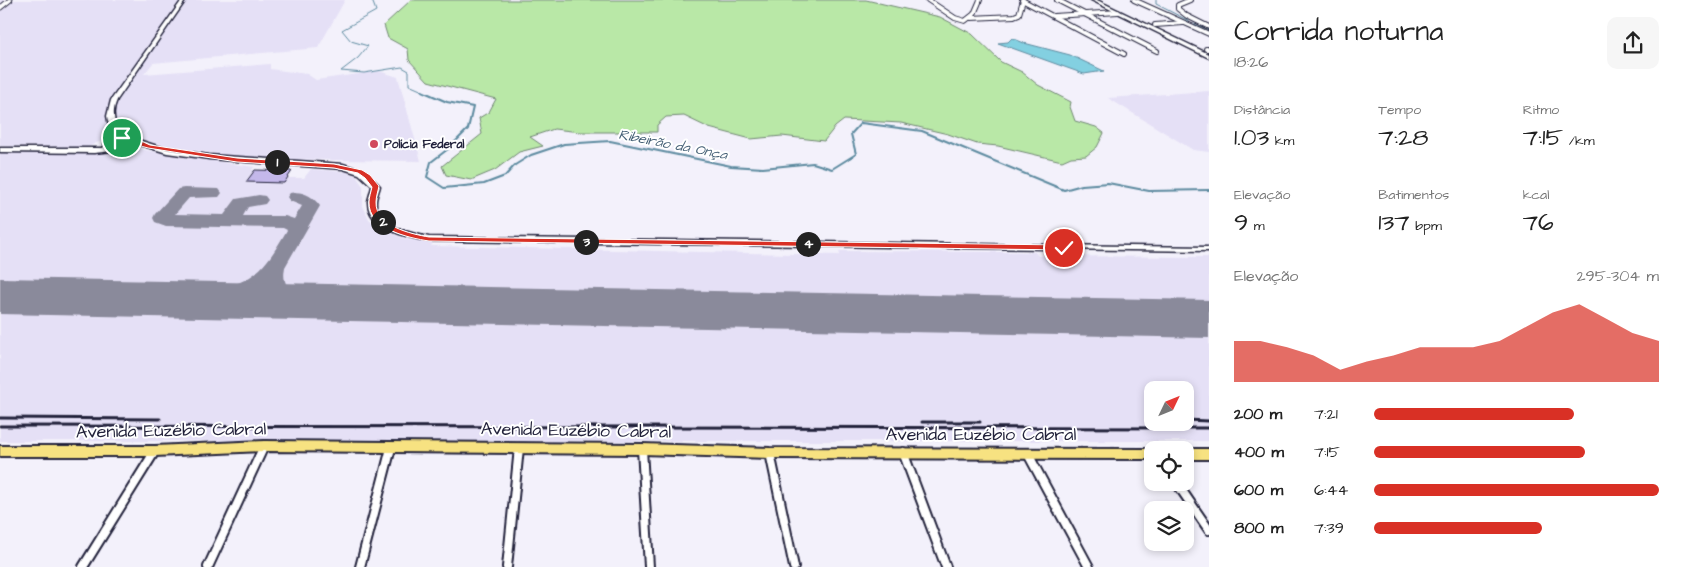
<!DOCTYPE html>
<html lang="pt">
<meta charset="utf-8">
<style>
body{margin:0;font-family:"Architects Daughter",sans-serif;background:#f6f6f6;color:#222;height:100vh;display:flex;flex-direction:column;font-size:19px;white-space:nowrap}
*{box-sizing:border-box;margin:0}
p{font-size:16px;color:#767676}
.icon{flex:none;width:28px;height:28px;fill:none;stroke:currentColor;stroke-width:2;stroke-linecap:round;stroke-linejoin:round}
.map{position:relative;flex:1;overflow:hidden}
.sheet{display:flex;flex-direction:column;background:#fff;width:475px}
.sheet>*{flex:none}
.needle{width:32px;rotate:47deg}
.tools{position:absolute;left:1144px;top:381px;display:grid;gap:10px}
.tools a{display:grid;place-items:center;width:50px;height:50px;border-radius:10px;background:#fff;box-shadow:0 2px 8px #0003;font-size:25px}
.pin{position:absolute;display:grid;place-items:center;width:42px;height:42px;color:#fff;margin:-21px;border:2px solid #fff;border-radius:50%;box-shadow:0 1px 5px #0007}
.km{position:absolute;width:25px;height:25px;margin:-12px;border-radius:50%;background:#222;color:#fff;font-size:14px;line-height:25px;text-align:center}
.round{display:grid;place-items:center;flex:none;width:52px;height:52px;border-radius:10px;background:#f6f6f6}
.overview{display:flex;align-items:center;justify-content:space-between;height:85px;padding:0 25px}
h1{font-size:28px;font-weight:600;line-height:38px}
.metrics{display:grid;grid-template-columns:repeat(3,1fr);gap:8px;height:85px;padding:5px 25px}
.metrics div{display:grid;align-content:center}
.metrics b{font-size:25px;font-weight:600}
.metrics small{font-size:14px;font-weight:400}
.metrics p{font-size:14px}
.chart{height:140px;padding:10px 25px}
.chart p{display:flex;justify-content:space-between}
.chart svg{width:100%;height:90px;margin-top:5px;fill:#d93025;opacity:.7}
ul{padding:0 25px;list-style:none;font-size:16px}
li{display:grid;grid-template-columns:80px 60px 1fr;align-items:center;height:38px}
li i{height:12px;border-radius:6px;background:#d93025}
main{display:flex;flex:1;min-height:0}
.map>svg:first-child{display:block}
</style>
<main>
<div class="map">
<svg width="1209" height="567" viewBox="0 0 1209 567">
<rect width="100%" height="100%" fill="#f3f1fb"/>
<filter id="ink" filterUnits="userSpaceOnUse"><feTurbulence type="fractalNoise" baseFrequency=".02" numOctaves="2"/><feDisplacementMap in="SourceGraphic" scale="10" xChannelSelector="R" yChannelSelector="G"/><feConvolveMatrix kernelMatrix="1 2 1 2 8 2 1 2 1" color-interpolation-filters="sRGB"/></filter>
<g filter="url(#ink)">
<g fill="#e5e0f6" fill-rule="evenodd">
<polygon points="0,0 345,0 318,48 153,63 144,74 270,64 270,69 307,74 316,80 379,71 398,77 421,161 248,159 164,146 127,135 103,140 88,147 0,146"/>
<polygon points="1209,91 1209,152 1193,150 1108,98"/>
<path d="M139,149l115,18 -2,3 40,1 -4,7h16l7,-9 36,3 9,4 7,10v20l6,13 14,11 23,9 27,3 -2,4 409,9 -1,-4 196,1 3,4 171,1v184h-1209v-289l85,1zM1152,390h33v32h-33z"/>
</g>
<polygon fill="#b9e8a7" stroke="#6e8571" points="411,0 866,0 940,17 972,34 1001,62 1022,72 1038,85 1071,102 1070,107 1075,121 1096,127 1104,133 1097,147 1086,156 1071,157 1062,161 998,146 977,144 948,134 901,123 844,120 835,127 824,141 782,136 751,139 709,128 684,116 666,117 657,125 657,132 580,132 554,129 530,137 543,146 519,152 495,170 471,180 446,175 442,166 482,134 479,118 489,112 496,99 428,81 409,60 408,49 388,38 384,25"/>
<polygon fill="#83d0e1" stroke="#5c8a9f" points="1012,38 1024,43 1070,55 1104,71 1084,74 998,43 1008,42"/>
<g fill="none" stroke-linecap="round" stroke-linejoin="round">
<g stroke="#5c8a9f" stroke-width="1">
<polyline points="372,0 376,11 342,30 351,41 368,46 358,58 341,71 364,73 402,67 409,71 409,85 425,92"/>
<polyline points="1156,0 1156,4 1189,21"/>
<polyline points="1194,24 1209,30"/>
</g>
<polyline stroke="#5c8a9f" stroke-width="2" points="422,91 447,102 473,107 468,129 448,149 431,162 427,177 444,188 484,184 505,176 515,165 531,155 564,144 610,141 731,166 763,168 813,163 832,169 856,154 851,134 861,123 922,131 1064,190 1082,185 1108,183 1149,191 1209,190"/>
<path fill="#8a8a9b" fill-rule="evenodd" d="M184,188l35,1 3,4 -3,4 -30,1 -14,16 49,1 12,-16 23,-4 6,1 3,4 -3,4 -17,3 -5,9h42l9,3 8,-13 -12,-5 -3,-4 3,-4c12,-3 23,3 30,13l-35,61c-5,27 14,24 34,30l3,5 -3,5c-19,5 -45,-4 -54,-21 -21,12 -62,24 -85,18l-3,-5 3,-5c14,-4 29,-4 43,-7 36,-7 47,-28 64,-57l-4,-2 -117,-2 -11,-4 -2,-4 2,-4 23,-25z"/>
<polygon fill="#8a8a9b" fill-rule="evenodd" points="0,278 1209,300 1209,338 0,314"/>
</g>
<polygon fill="#c4b8ea" stroke="#22223b" points="255,170 292,171 284,183 246,182"/>
<g fill="none" stroke-linecap="round" stroke-linejoin="round">
<defs>
<g id="street-far1">
<polyline points="928,0 955,18 965,21 974,14 980,0"/>
<polyline points="1022,0 1124,54"/>
<polyline points="1057,0 1157,51"/>
<polyline points="1134,0 1209,34"/>
<polyline points="1190,0 1178,5 1178,9 1187,16 1209,27"/>
<polyline points="0,8 10,0"/>
<polyline points="1054,16 1118,12"/>
<polyline points="971,18 1014,16 1019,14 1023,0"/>
<polyline points="1155,25 1183,23"/>
<polyline points="1206,49 1209,49"/>
</g>
<g id="street">
<polyline points="642,449 649,567"/>
<polyline points="903,452 946,567"/>
<polyline points="770,453 794,567"/>
<polyline points="1028,454 1089,567"/>
<polyline points="1176,482 1209,530"/>
<polyline points="83,567 155,451"/>
<polyline points="208,567 264,446"/>
<polyline points="360,567 391,448"/>
<polyline points="507,567 519,448"/>
</g>
<g id="secondary">
<path d="M182,0h4l-69,100c-8,18 2,22 -2,38l14,-1 38,12 42,6 134,9 21,7 16,15c-1,5 -4,11 -4,16 -1,25 35,31 53,35l780,10v4l-780,-10c-20,-3 -62,-12 -61,-40 1,-4 3,-10 4,-15l-13,-12 -16,-5 -134,-10 -42,-6 -33,-10 -5,4 -7,3 -28,3 -94,-1v-4h103l7,-17 -3,-15 4,-16zM119,141h9l-9,6 -9,-1 2,-3z"/>
<polygon points="1091,0 1097,0 1209,54 1209,58"/>
</g>
<g id="primary">
<polygon points="264,441 642,444 770,448 1152,449 1156,450 1152,450 1152,459 770,458 642,454 264,451 155,456 0,456 0,446 155,446"/>
<polygon points="1185,449 1209,449 1209,459 1185,459 1185,450 1181,450"/>
</g>
</defs>
<use href="#street-far1" stroke="#22223b" stroke-width="6"/>
<use href="#street" stroke="#22223b" stroke-width="12"/>
<use href="#secondary" stroke="#22223b" stroke-width="3"/>
<use href="#primary" stroke="#22223b" stroke-width="4"/>
<use href="#street-far1" stroke="#fff" stroke-width="4"/>
<use href="#street" stroke="#fff" stroke-width="8"/>
<use href="#secondary" fill="#fff" fill-rule="evenodd"/>
<use href="#primary" fill="#f7e281" fill-rule="evenodd"/>
<g stroke="#22223b" stroke-width="3">
<polyline points="0,418 160,419"/>
<polyline points="1185,420 1209,421"/>
<polyline points="922,422 980,422"/>
<polyline points="0,426 1209,428"/>
</g>
</g>
</g>
<path fill="#d93025" stroke="#fff" d="M120,137h12l18,8 87,13 97,6 28,6 8,5 9,11c-1,5 -3,11 -3,16 -1,24 35,32 53,35l635,8 4,3 -4,2 -635,-9c-20,-3 -61,-12 -60,-39 0,-5 2,-10 3,-15l-7,-9 -7,-5 -24,-5 -97,-6 -89,-14 -28,-8z"/>
<circle fill="#d1495b" stroke="#fff" stroke-width="2" cx="374" cy="144" r="5"/>
<g text-anchor="middle" stroke-width="4" stroke-linejoin="round" paint-order="stroke">
<g font-size="12" font-weight="bold" fill="#22223b" stroke="#fff" text-anchor="start">
<text x="384" y="148">Polícia Federal</text>
</g>
<g font-size="14" font-style="italic" fill="#445f75" stroke="#fff">
<text transform="translate(673 144) rotate(11)" y="5">Ribeirão da Onça</text>
</g>
<g font-size="18" fill="#22223b" stroke="#fff">
<text transform="translate(171 430) rotate(-1)" y="6">Avenida Euzébio Cabral</text>
<text transform="translate(576 430) rotate(1)" y="6">Avenida Euzébio Cabral</text>
<text x="981" y="440">Avenida Euzébio Cabral</text>
</g>
</g>
</svg>
<div class="tools">
<a><svg class="needle" viewBox="-14 -14 28 28"><path d="M0-13l5 13h-10z" fill="#e53935"/><path d="M0 13l5-13h-10z" fill="#767676"/></svg></a>
<a><svg class="icon" aria-label="locate" viewBox="0 0 24 24"><circle cx="12" cy="12" r="6"/><path d="M12 2v4M12 18v4M2 12h4M18 12h4"/></svg></a>
<a><svg class="icon" aria-label="layers" viewBox="0 0 24 24"><path d="M12 4l9 5-9 5-9-5zM3 14l9 5 9-5"/></svg></a>
</div>
<div class="pin" style="left:122px;top:138px;background:#1e9e55"><svg class="icon" aria-label="arrive" viewBox="0 0 24 24"><path d="M6 21V4h12l-3 4 3 4H6"/></svg></div>
<div class="pin" style="left:1064px;top:248px;background:#d93025"><svg class="icon" aria-label="check" viewBox="0 0 24 24"><path d="M5 12l5 5 9-10"/></svg></div>
<b class="km" style="left:277px;top:162px">1</b>
<b class="km" style="left:383px;top:222px">2</b>
<b class="km" style="left:586px;top:242px">3</b>
<b class="km" style="left:808px;top:244px">4</b>
</div>
<section class="sheet">
<div class="overview"><div><h1>Corrida noturna</h1><p>18:26</p></div><a class="round"><svg class="icon" aria-label="share" viewBox="0 0 24 24"><path d="M12 15V3M7 8l5-5 5 5M5 13v7h14v-7"/></svg></a></div>
<div class="metrics">
<div><p>Distância</p><b>1.03<small> km</small></b></div>
<div><p>Tempo</p><b>7:28</b></div>
<div><p>Ritmo</p><b>7:15<small> /km</small></b></div>
</div>
<div class="metrics">
<div><p>Elevação</p><b>9<small> m</small></b></div>
<div><p>Batimentos</p><b>137<small> bpm</small></b></div>
<div><p>kcal</p><b>76</b></div>
</div>
<div class="chart"><p><span>Elevação</span>295–304 m</p>
<svg viewBox="0 0 160 44" preserveAspectRatio="none"><path d="M0 44V24L10 24L20 27L30 31L40 38L50 34L60 31L70 27L80 27L90 27L100 24L110 17L120 10L130 6L140 13L150 20L160 24V44z"/></svg>
</div>
<ul>
<li><b>200 m</b>7:21<i style="width:70%"></i></li>
<li><b>400 m</b>7:15<i style="width:74%"></i></li>
<li><b>600 m</b>6:44<i style="width:100%"></i></li>
<li><b>800 m</b>7:39<i style="width:59%"></i></li>
</ul>
</section>
</main>
